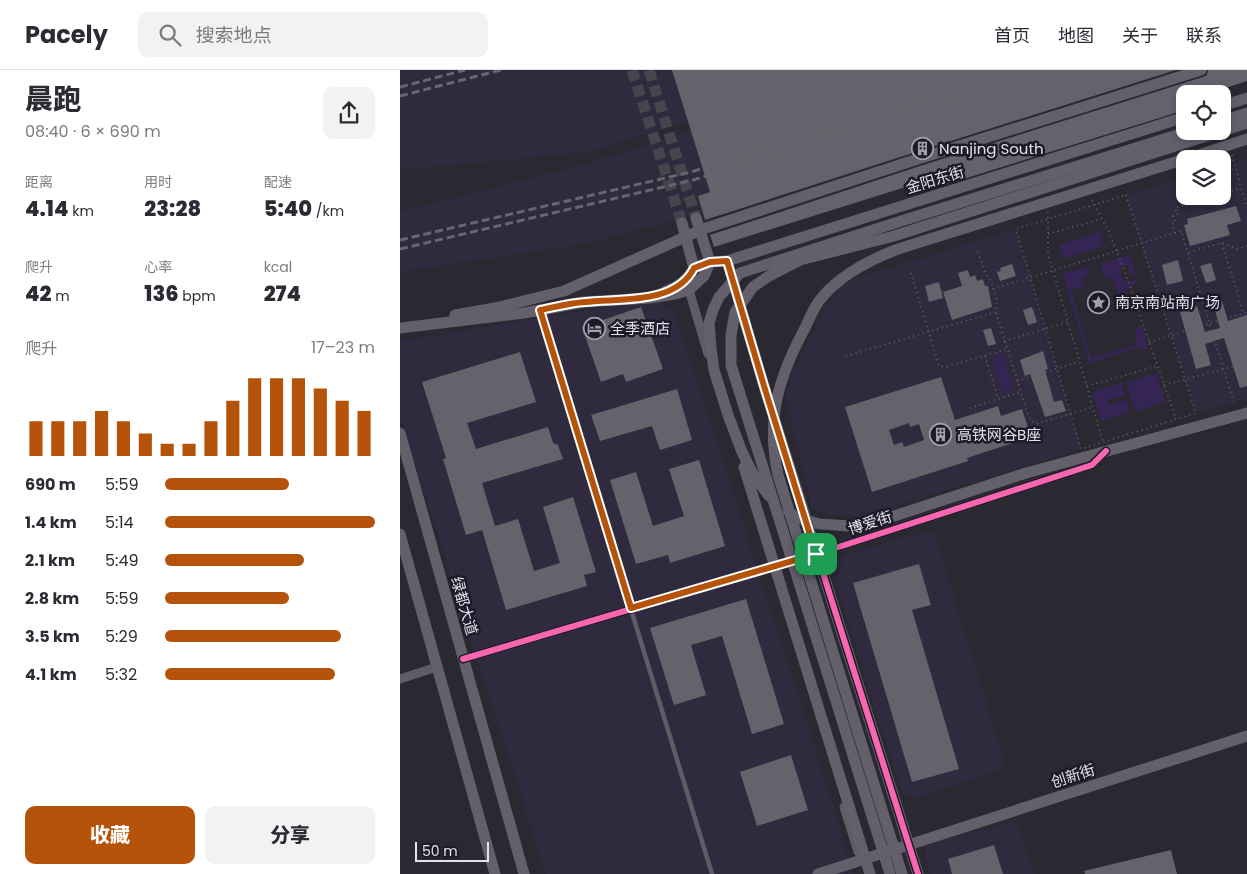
<!DOCTYPE html>
<html lang="zh">
<meta charset="utf-8">
<style>
body{margin:0;font-family:Poppins,"Noto Sans SC",sans-serif;background:#f2f2f3;color:#2b2b33;height:100vh;display:flex;flex-direction:column;font-size:19px;white-space:nowrap}
*{box-sizing:border-box;margin:0}
p{font-size:16px;color:#7c7c81}
.icon{flex:none;width:28px;height:28px;fill:none;stroke:currentColor;stroke-width:2;stroke-linecap:round;stroke-linejoin:round}
.map{position:relative;flex:1;overflow:hidden}
.details{display:flex;flex-direction:column;background:#fff;width:400px}
.details>*{flex:none}
.tools{position:absolute;left:776px;top:15px;display:grid;gap:10px}
.tools a{display:grid;place-items:center;width:55px;height:55px;border-radius:10px;background:#fff;box-shadow:0 2px 8px #0003;font-size:25px}
.scale{position:absolute;left:15px;bottom:12px;width:74px;box-sizing:border-box;padding-left:5px;border:2px solid #e4e1ec;border-top:0;font-size:14px;line-height:18px;white-space:nowrap;color:#e4e1ec;-webkit-text-stroke:4px #1f1a2a;paint-order:stroke}
.pin{position:absolute;display:grid;place-items:center;width:42px;height:42px;color:#fff;margin:-21px;border-radius:10px;box-shadow:0 2px 8px #0006}
.round{display:grid;place-items:center;flex:none;width:52px;height:52px;border-radius:10px;background:#f2f2f3}
.summary{display:flex;align-items:center;justify-content:space-between;height:85px;padding:0 25px}
h1{font-size:28px;font-weight:800;line-height:38px}
.stats{display:grid;grid-template-columns:repeat(3,1fr);gap:8px;height:85px;padding:5px 25px}
.stats div{display:grid;align-content:center}
.stats b{font-size:21px;font-weight:800}
.stats small{font-size:14px;font-weight:400}
.stats p{font-size:14px}
.chart{height:140px;padding:10px 25px}
.chart p{display:flex;justify-content:space-between}
.chart svg{width:100%;height:90px;margin-top:5px;stroke:#b45309;stroke-width:6}
.action{display:flex;gap:10px;margin-top:auto;padding:10px 25px}
.action a{flex:1;height:58px;border-radius:10px;background:#b45309;color:#fff;font-size:20px;font-weight:800;line-height:58px;text-align:center}
.action a+a{background:#f2f2f3;color:#2b2b33}
ul{padding:0 25px;list-style:none;font-size:16px}
li{display:grid;grid-template-columns:80px 60px 1fr;align-items:center;height:38px}
li i{height:12px;border-radius:6px;background:#b45309}
header{display:flex;align-items:center;gap:30px;box-sizing:border-box;height:70px;padding:0 25px;background:#fff;border-bottom:1px solid #e1e1e2}
header strong{font-size:24px}
nav{display:flex;gap:28px;margin-inline-start:auto;font-size:18px}
.search{width:350px;height:45px;background:#f2f2f3;display:flex;align-items:center;gap:12px;box-sizing:border-box;padding:0 18px;border-radius:10px;color:#7c7c81;font-size:19px}
main{display:flex;flex:1;min-height:0}
.map>svg:first-child{display:block}
</style>
<header>
<strong>Pacely</strong>
<div class="search"><svg class="icon" aria-label="search" viewBox="0 0 24 24"><circle cx="10" cy="10" r="6"/><path d="M15 15l6 6"/></svg>搜索地点</div>
<nav><a>首页</a><a>地图</a><a>关于</a><a>联系</a></nav>
</header>
<main>
<section class="details">
<div class="summary"><div><h1>晨跑</h1><p>08:40 · 6 × 690 m</p></div><a class="round"><svg class="icon" aria-label="share" viewBox="0 0 24 24"><path d="M12 15V3M7 8l5-5 5 5M5 13v7h14v-7"/></svg></a></div>
<div class="stats">
<div><p>距离</p><b>4.14<small> km</small></b></div>
<div><p>用时</p><b>23:28</b></div>
<div><p>配速</p><b>5:40<small> /km</small></b></div>
</div>
<div class="stats">
<div><p>爬升</p><b>42<small> m</small></b></div>
<div><p>心率</p><b>136<small> bpm</small></b></div>
<div><p>kcal</p><b>274</b></div>
</div>
<div class="chart"><p><span>爬升</span>17–23 m</p>
<svg viewBox="0 0 160 44" preserveAspectRatio="none"><path d="M5 44V27M15 44V27M25 44V27M35 44V22M45 44V27M55 44V33M65 44V38M75 44V38M85 44V27M95 44V17M105 44V6M115 44V6M125 44V6M135 44V11M145 44V17M155 44V22"/></svg>
</div>
<ul>
<li><b>690 m</b>5:59<i style="width:59%"></i></li>
<li><b>1.4 km</b>5:14<i style="width:100%"></i></li>
<li><b>2.1 km</b>5:49<i style="width:66%"></i></li>
<li><b>2.8 km</b>5:59<i style="width:59%"></i></li>
<li><b>3.5 km</b>5:29<i style="width:84%"></i></li>
<li><b>4.1 km</b>5:32<i style="width:81%"></i></li>
</ul>
<div class="action"><a>收藏</a><a>分享</a></div>
</section>
<div class="map">
<svg width="847" height="804" viewBox="0 0 847 804">
<rect width="100%" height="100%" fill="#2a2830"/>
<g fill="#2f2a3e">
<polygon points="0,0 454,0 188,82 0,100"/>
<polygon points="485,0 313,141 185,174 0,202 0,142 179,96"/>
<polygon points="847,88 847,328 796,343 726,125 785,107 785,126 822,126 823,96"/>
<polygon points="616,159 681,379 462,446 443,446 427,444 416,440 411,435 385,325 391,306 427,234 440,217 453,209"/>
<polygon points="252,229 275,242 435,740 453,804 146,804 0,347 0,271"/>
<polygon points="528,461 535,465 605,693 600,700 519,728 505,725 501,721 432,504 431,497 434,491 440,486"/>
<polygon points="613,752 619,757 635,804 531,804 526,789 526,780 528,776 533,772"/>
</g>
<g fill="#352554">
<polygon points="700,162 704,176 663,189 659,175"/>
<polygon points="730,185 736,206 732,207 728,195 720,197 724,213 737,209 738,213 726,217 727,222 718,225 713,207 704,209 700,194"/>
<polygon points="686,197 688,206 682,208 685,216 671,220 691,288 736,275 735,268 737,267 735,258 742,256 748,279 744,280 742,277 689,293 663,204"/>
<polygon points="603,284 613,319 602,322 592,288"/>
<polygon points="757,303 765,332 735,341 726,312"/>
<polygon points="721,313 725,325 708,330 709,334 726,330 730,342 701,351 692,322"/>
</g>
<g fill="#64626a" fill-rule="evenodd">
<polygon points="272,0 776,0 519,81 305,150 298,126 310,122"/>
<polygon points="808,0 847,0 847,11 807,24 785,24 785,40 512,125 509,116 314,177 310,165 523,95 803,7 807,5"/>
<polygon points="836,136 841,151 827,155 830,165 790,176 784,155 788,154 787,149"/>
<polygon points="778,190 783,211 767,215 762,195"/>
<polygon points="811,193 816,210 806,213 800,196"/>
<polygon points="612,194 616,206 600,211 597,202 601,201 600,198"/>
<polygon points="568,200 570,207 575,205 577,211 583,209 585,216 588,216 592,237 552,250 543,222 562,216 558,203"/>
<polygon points="539,212 543,228 529,232 525,216"/>
<polygon points="821,228 828,251 847,245 847,316 840,318 824,268 805,274 811,295 796,299 780,242 797,236 805,262 820,258 812,230"/>
<polygon points="241,237 263,299 226,312 223,304 201,312 182,257"/>
<polygon points="632,237 637,252 628,255 623,240"/>
<polygon points="591,258 596,274 588,276 583,260"/>
<polygon points="643,281 648,299 645,300 654,332 662,330 666,341 645,347 630,304 625,306 620,290"/>
<polygon points="120,282 136,332 67,353 76,379 148,357 153,373 158,375 163,389 82,413 95,456 118,449 134,501 160,493 143,437 173,427 196,502 184,505 187,516 106,540 82,460 66,465 43,389 46,388 22,312"/>
<path d="M541,307l14,43 43,-14 3,10 21,-7 9,28 -64,21 1,3 -96,31 -27,-85zM509,353l1,4 9,-3 5,16 -20,7 -2,-5 -8,3 -5,-15z"/>
<polygon points="277,319 292,370 260,380 252,356 200,371 191,345"/>
<polygon points="299,390 325,476 270,493 268,485 236,494 210,410 236,402 253,456 284,446 269,399"/>
<polygon points="519,494 531,535 512,540 559,699 512,712 453,513"/>
<polygon points="346,529 384,654 352,664 322,566 291,575 306,625 274,635 250,558"/>
<polygon points="391,685 408,740 357,756 340,702"/>
<polygon points="594,775 603,804 552,804 548,789"/>
<polygon points="771,780 777,804 685,804 684,801"/>
</g>
<g fill="none" stroke-linecap="round" stroke-linejoin="round">
<g stroke="#46444c" stroke-width="11" stroke-dasharray="11 5.5" stroke-linecap="butt">
<polyline points="232,0 282,153"/>
<polyline points="249,0 296,148"/>
</g>
<g stroke="#605d66" stroke-width="2" stroke-dasharray="1 4" stroke-linecap="butt">
<polyline points="667,59 671,72"/>
<polyline points="629,72 633,84"/>
<polyline points="832,85 847,138"/>
<polyline points="822,124 841,118"/>
<polygon points="726,125 796,343 681,379 616,159"/>
<polyline points="692,130 708,160 725,202 776,349"/>
<polyline points="648,142 648,184 703,372"/>
<polyline points="775,163 772,154 776,152 773,146 778,144 775,138 814,126"/>
<polyline points="648,164 701,149"/>
<polyline points="822,173 843,242"/>
<polyline points="578,182 586,205 591,211 597,231 596,242 628,345 635,354 693,337"/>
<polyline points="789,182 822,173 838,179 847,176"/>
<polyline points="511,203 539,296 546,297 607,279"/>
<polyline points="593,219 781,161 835,336"/>
<polyline points="604,271 668,252"/>
<polyline points="749,272 847,242"/>
<polyline points="446,286 596,242"/>
<polyline points="585,286 598,329"/>
<polyline points="617,311 679,292"/>
<polyline points="764,315 847,293"/>
<polyline points="687,316 757,296"/>
<polyline points="570,338 620,322"/>
</g>
<polyline stroke="#5f5c66" stroke-width="4.5" points="140,242 312,804"/>
<g stroke="#5f5c66" stroke-width="9">
<polyline points="286,216 289,220 308,284"/>
<polyline points="63,589 417,484 692,395 706,381"/>
<polyline points="0,609 37,597"/>
<polyline points="444,737 458,782"/>
</g>
<g stroke="#635f6b" stroke-width="11">
<polyline points="822,36 847,28"/>
<polyline points="822,51 847,43"/>
<polyline points="822,61 847,53"/>
<polyline points="787,89 847,69"/>
<polyline points="327,191 364,316 518,804"/>
<polyline points="294,198 310,192 327,191 785,47"/>
<path d="M266,221c12,-4 22,-11 28,-23l-12,-45"/>
<polyline points="55,245 95,238"/>
<polyline points="0,258 124,243 184,232 250,228 275,224 289,220 304,206 310,192 296,148"/>
<polyline points="0,363 124,804"/>
<polyline points="626,403 847,343"/>
<polyline points="0,464 95,804"/>
<polyline points="418,804 847,666"/>
</g>
<g stroke="#67656d" stroke-width="3" stroke-dasharray="8 4" stroke-linecap="butt">
<polyline points="0,17 65,0"/>
<polyline points="0,26 101,0"/>
<polyline points="0,170 291,102 619,0"/>
<polyline points="0,179 293,110 653,0"/>
</g>
<g stroke="#635f6b" stroke-width="11">
<polyline points="95,238 164,221 303,159 521,88 801,0"/>
<polyline points="344,397 470,804"/>
<polyline points="369,426 353,404 342,382 328,345 314,300 311,278 309,253 313,240 319,227 340,203 498,152 790,61"/>
<polyline points="388,441 397,448 420,454 450,456 485,449 626,403"/>
<polyline points="490,804 331,295 331,265 335,242 353,217 369,206 400,190 494,166 822,61"/>
<path d="M502,804l-124,-399c-12,-56 0,-97 27,-147 4,-8 8,-19 14,-27 19,-25 50,-41 79,-52l287,-90"/>
</g>
<defs>
<g id="cycleway">
<polyline points="327,191 364,316 518,804"/>
<polyline points="63,589 417,484 692,395 706,381"/>
</g>
</defs>
<use href="#cycleway" stroke="#1f1a2a" stroke-width="9"/>
<use href="#cycleway" stroke="#f766af" stroke-width="6"/>
</g>
<g fill="none" stroke-linecap="round" stroke-linejoin="round">
<defs>
<path id="route" d="M327,191l37,125 52,168 -185,54 -91,-298c15,-3 30,-7 45,-8 34,-4 91,3 109,-34l16,-6z"/>
</defs>
<use href="#route" stroke="#fff" stroke-width="10"/>
<use href="#route" stroke="#b45309" stroke-width="6"/>
</g>
<defs>
<symbol id="building-ring" viewBox="-11 -11 22 22"><circle r="9.5" fill="#1f1a2a" stroke="#a3a0aa" stroke-width="1.5"/><path d="M-4-6H4V6H1V3H-1V6H-4ZM-2.5-4.3h1.7v1.8h-1.7ZM.8-4.3h1.7v1.8H.8ZM-2.5-1h1.7V.8h-1.7ZM.8-1h1.7V.8H.8Z" fill="#a3a0aa"/></symbol>
<symbol id="sight-ring" viewBox="-11 -11 22 22"><circle r="9.5" fill="#1f1a2a" stroke="#a3a0aa" stroke-width="1.5"/><path d="M0-6L1.8-2.2L6-1.7L2.9 1.2L3.7 5.4L0 3.3L-3.7 5.4L-2.9 1.2L-6-1.7L-1.8-2.2Z" fill="#a3a0aa"/></symbol>
<symbol id="hotel-ring" viewBox="-11 -11 22 22"><circle r="9.5" fill="#1f1a2a" stroke="#a3a0aa" stroke-width="1.5"/><path d="M-6-4.5h1.5V1H6V5H4.5V3h-9V5H-6ZM-4 0a1.8 1.8 0 1 1 3.6 0ZM.5 0V-2.5h3Q6-2.5 6 0Z" fill="#a3a0aa"/></symbol>
</defs>
<g fill-rule="evenodd">
<use href="#building-ring" x="510" y="66" width="25" height="25"/>
<use href="#sight-ring" x="686" y="220" width="25" height="25"/>
<use href="#hotel-ring" x="182" y="246" width="25" height="25"/>
<use href="#building-ring" x="528" y="352" width="25" height="25"/>
</g>
<g text-anchor="middle" stroke-width="5" stroke-linejoin="round" paint-order="stroke">
<g font-size="15" fill="#e4e1ec" stroke="#1f1a2a" text-anchor="start">
<text x="539" y="84">Nanjing South</text>
<text x="715" y="238">南京南站南广场</text>
<text x="210" y="264">全季酒店</text>
<text x="557" y="370">高铁网谷B座</text>
</g>
<g font-size="15" fill="#e4e1ec" stroke="#1f1a2a">
<text transform="translate(535 110) rotate(-17)" y="5">金阳东街</text>
<text transform="translate(470 453) rotate(-18)" y="5">博爱街</text>
<text transform="translate(64 536) rotate(74)" y="5">绿都大道</text>
<text transform="translate(673 706) rotate(-18)" y="5">创新街</text>
</g>
</g>
</svg>
<div class="tools">
<a><svg class="icon" aria-label="locate" viewBox="0 0 24 24"><circle cx="12" cy="12" r="6"/><path d="M12 2v4M12 18v4M2 12h4M18 12h4"/></svg></a>
<a><svg class="icon" aria-label="layers" viewBox="0 0 24 24"><path d="M12 4l9 5-9 5-9-5zM3 14l9 5 9-5"/></svg></a>
</div>
<div class="scale">50 m</div>
<div class="pin" style="left:416px;top:484px;background:#1e9e55"><svg class="icon" aria-label="arrive" viewBox="0 0 24 24"><path d="M6 21V4h12l-3 4 3 4H6"/></svg></div>
</div>
</main>
